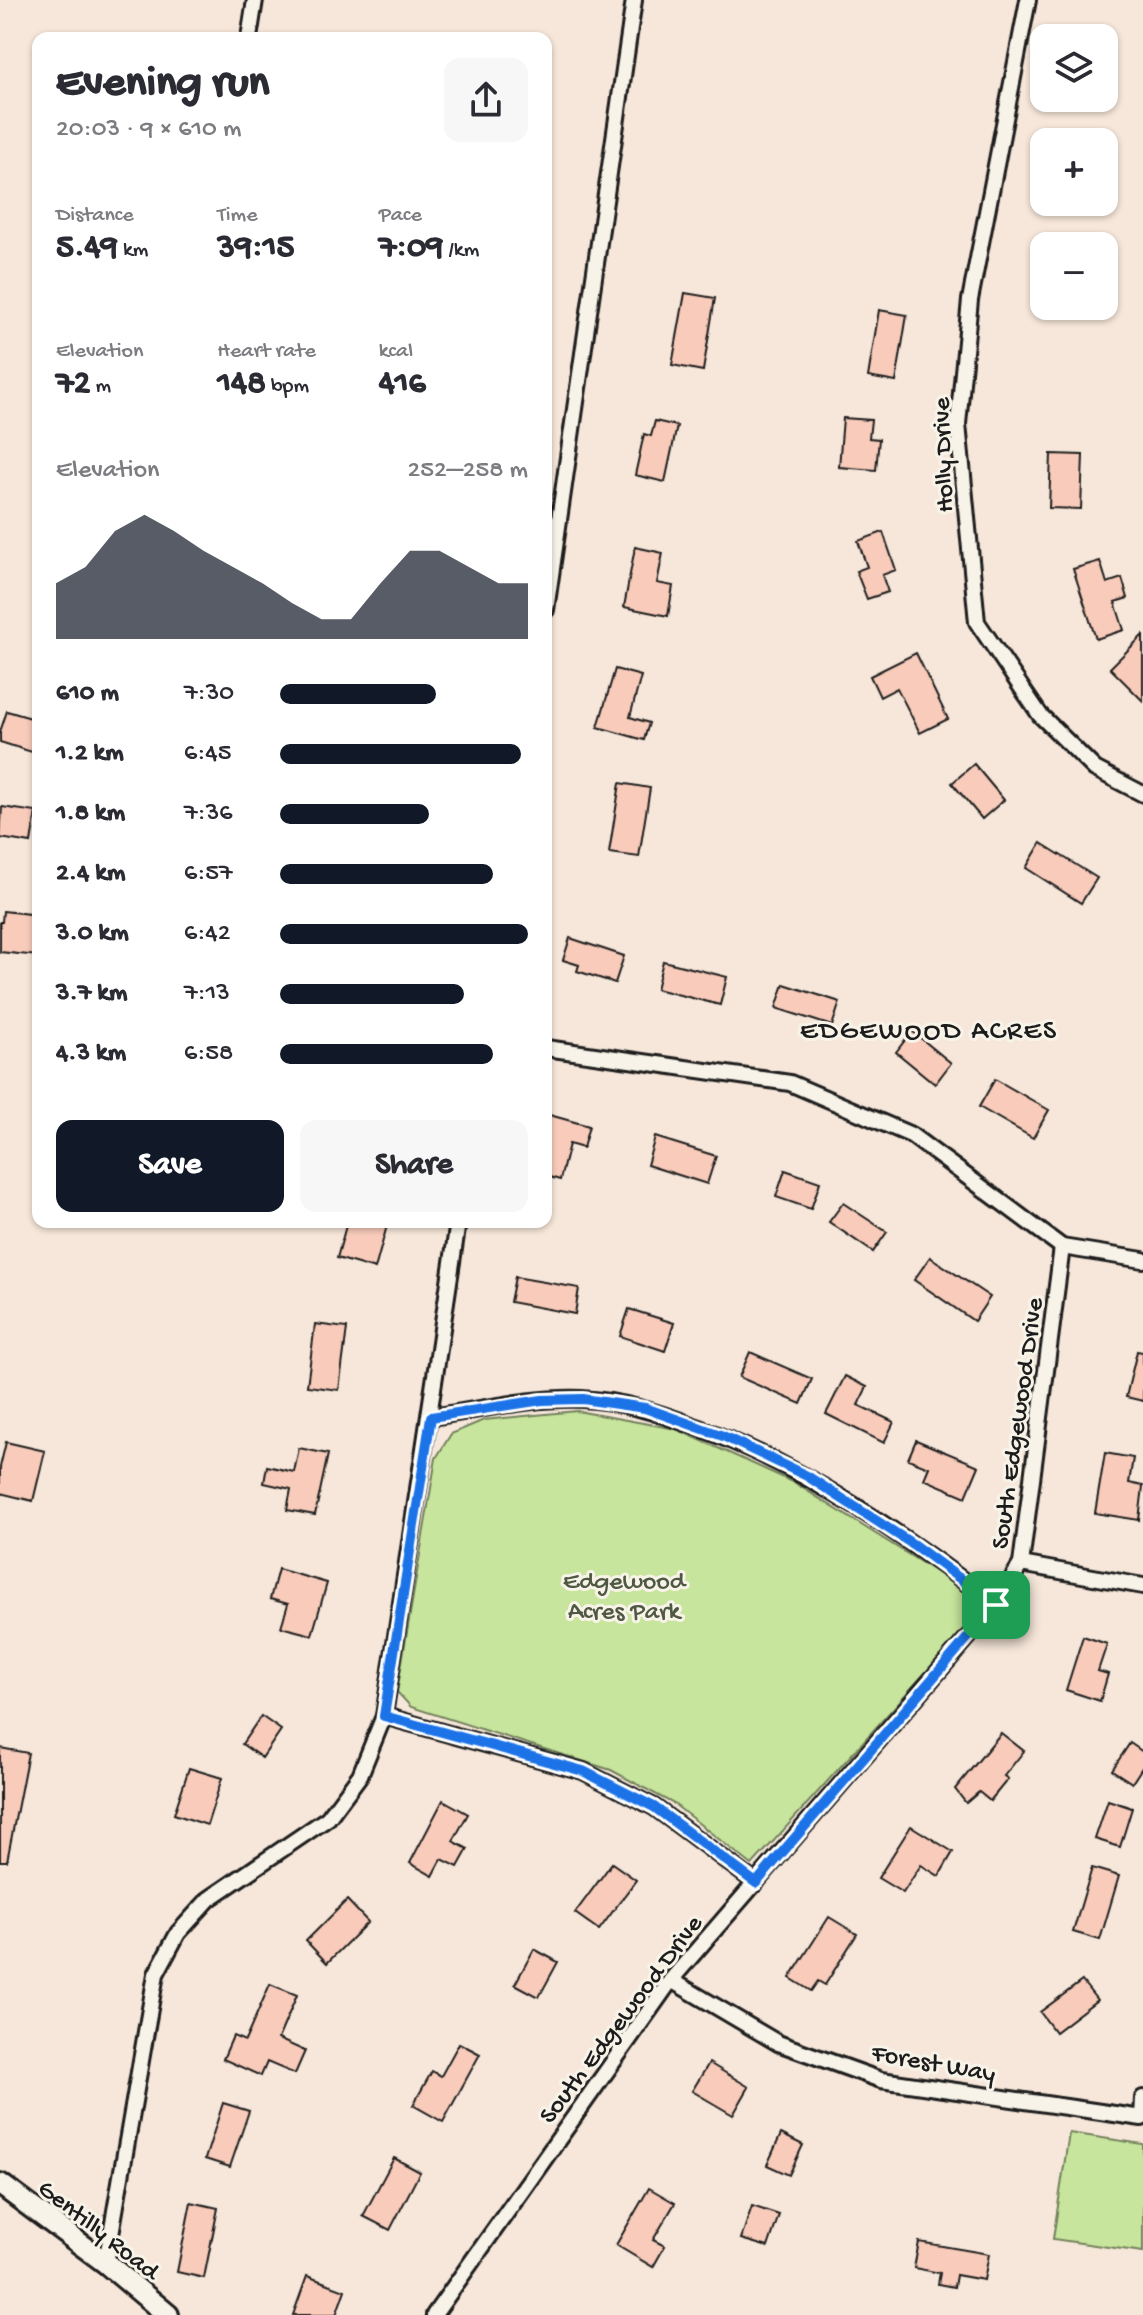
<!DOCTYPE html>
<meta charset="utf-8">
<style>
body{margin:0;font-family:"Gochi Hand",sans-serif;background:#f7f7f7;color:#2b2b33;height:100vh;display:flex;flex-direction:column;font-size:30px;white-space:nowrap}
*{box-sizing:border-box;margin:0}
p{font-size:26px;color:#7c7c81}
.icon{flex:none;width:44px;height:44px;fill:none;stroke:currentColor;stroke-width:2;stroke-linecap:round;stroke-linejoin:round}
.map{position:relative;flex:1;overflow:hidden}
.drawer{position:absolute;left:32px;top:32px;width:520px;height:1196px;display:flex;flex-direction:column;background:#fff;border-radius:16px;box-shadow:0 2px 6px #0004}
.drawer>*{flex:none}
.fabs{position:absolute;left:1030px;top:24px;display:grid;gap:16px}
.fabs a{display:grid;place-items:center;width:88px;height:88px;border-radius:16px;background:#fff;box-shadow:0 2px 6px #0004;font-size:40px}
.pin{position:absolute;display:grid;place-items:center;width:68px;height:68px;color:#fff;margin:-34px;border-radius:16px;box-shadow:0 4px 12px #0006}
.round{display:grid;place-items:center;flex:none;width:84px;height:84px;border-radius:16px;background:#f7f7f7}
.head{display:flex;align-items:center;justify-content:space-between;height:136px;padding:0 24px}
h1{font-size:44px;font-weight:800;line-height:60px}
.figures{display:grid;grid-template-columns:repeat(3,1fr);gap:12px;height:136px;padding:8px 24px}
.figures div{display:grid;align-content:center}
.figures b{font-size:34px;font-weight:800}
.figures small{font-size:22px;font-weight:400}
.figures p{font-size:22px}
.chart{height:224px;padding:16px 24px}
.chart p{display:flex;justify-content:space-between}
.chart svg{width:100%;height:144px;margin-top:8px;fill:#111827;opacity:.7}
.button{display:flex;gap:16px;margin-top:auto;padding:16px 24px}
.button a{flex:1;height:92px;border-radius:16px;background:#111827;color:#fff;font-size:32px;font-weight:800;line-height:92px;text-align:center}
.button a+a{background:#f7f7f7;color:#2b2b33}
ul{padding:0 24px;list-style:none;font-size:26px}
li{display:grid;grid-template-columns:128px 96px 1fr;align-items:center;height:60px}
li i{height:20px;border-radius:10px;background:#111827}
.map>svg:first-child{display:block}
</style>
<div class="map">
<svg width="1143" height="2315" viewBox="0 0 1143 2315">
<rect width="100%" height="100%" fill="#f7e7da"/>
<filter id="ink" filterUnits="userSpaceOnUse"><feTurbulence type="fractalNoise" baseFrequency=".0125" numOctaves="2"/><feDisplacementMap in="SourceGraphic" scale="16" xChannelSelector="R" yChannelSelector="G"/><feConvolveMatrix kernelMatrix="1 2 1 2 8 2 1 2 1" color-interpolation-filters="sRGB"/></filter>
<g filter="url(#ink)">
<g fill="#c7e59c" stroke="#72805c" stroke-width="2">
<polygon points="577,1411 676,1429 793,1482 965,1590 975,1605 970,1623 752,1865 674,1804 611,1770 411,1707 397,1692 436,1458 451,1434 484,1420"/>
<polygon points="1069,2133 1143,2144 1143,2252 1053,2239"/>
</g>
<g fill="#f8cbba" stroke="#1c1c1c" stroke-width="2">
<polygon points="685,293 715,298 703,371 672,365"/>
<polygon points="879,310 907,315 896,382 868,377"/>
<polygon points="843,418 871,420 869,438 879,439 876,470 839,467"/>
<polygon points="655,421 677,426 665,482 635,475 644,434 651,436"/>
<polygon points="1051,454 1083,455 1081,509 1049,508"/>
<polygon points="883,532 896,570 882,575 888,592 867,599 856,571 867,567 858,541"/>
<polygon points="635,547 663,553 657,583 673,586 668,616 624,607"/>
<polygon points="1100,561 1107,583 1122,578 1128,598 1115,602 1124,630 1096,639 1073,569"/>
<polygon points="1143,635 1143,701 1110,668"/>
<polygon points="916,653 948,719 920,733 897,688 880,697 870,676"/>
<polygon points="615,669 641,676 630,717 649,723 644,740 598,727"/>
<polygon points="7,711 38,720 38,754 0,742 0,732"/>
<polygon points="974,764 1004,800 982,819 952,783"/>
<polygon points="620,783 650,788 639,857 609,853"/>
<polygon points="2,807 36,812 31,843 0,838"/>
<polygon points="1041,843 1097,878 1081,903 1026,868"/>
<polygon points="3,911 38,915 38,956 0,952 0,922 2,922"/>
<polygon points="570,938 624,956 615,983 577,971 579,965 563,960"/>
<polygon points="663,961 727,977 720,1005 656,989"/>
<polygon points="784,984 840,1002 832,1026 776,1008"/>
<polygon points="912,1031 951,1063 935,1084 896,1052"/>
<polygon points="995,1079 1049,1110 1033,1138 979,1107"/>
<polygon points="546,1114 589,1126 583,1148 569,1144 560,1180 546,1176"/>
<polygon points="655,1137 716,1156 707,1184 647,1165"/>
<polygon points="785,1170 820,1182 811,1209 776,1197"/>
<polygon points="843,1203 887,1232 873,1252 829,1222"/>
<polygon points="347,1222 388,1222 375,1269 337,1258"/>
<polygon points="930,1257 990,1297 974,1321 914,1280"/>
<polygon points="515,1277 579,1288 575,1314 510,1302"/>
<polygon points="629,1309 674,1323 665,1351 620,1336"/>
<polygon points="315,1324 347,1328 339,1390 307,1386"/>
<polygon points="1137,1351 1143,1352 1143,1401 1126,1397"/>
<polygon points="750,1352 812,1379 801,1404 739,1377"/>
<polygon points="845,1376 867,1387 858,1405 894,1422 884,1443 826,1414"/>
<polygon points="916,1440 979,1466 966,1497 924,1479 929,1467 908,1459"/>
<polygon points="6,1442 45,1451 33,1501 0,1493 0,1467"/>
<polygon points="299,1448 328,1454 315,1515 287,1510 291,1489 264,1483 267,1466 294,1472"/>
<polygon points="1105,1453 1133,1458 1129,1483 1143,1486 1139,1520 1095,1513"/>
<polygon points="278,1569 327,1583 312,1635 281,1627 288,1604 270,1599"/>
<polygon points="1083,1636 1107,1644 1098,1671 1108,1674 1100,1701 1066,1690"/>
<polygon points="261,1716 281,1730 262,1758 242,1744"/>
<polygon points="1001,1733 1024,1751 1004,1776 1008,1779 990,1801 979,1792 966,1803 955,1789"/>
<polygon points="1130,1743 1143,1752 1143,1766 1132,1783 1112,1770"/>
<polygon points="0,1748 28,1753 7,1861 0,1861"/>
<polygon points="189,1768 222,1778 207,1825 174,1814"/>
<polygon points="443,1800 468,1814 453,1841 468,1849 458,1867 442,1859 433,1876 410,1863"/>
<polygon points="1108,1800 1132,1808 1120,1847 1095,1839"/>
<polygon points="911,1826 953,1852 939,1876 921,1865 903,1893 878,1878"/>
<polygon points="612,1863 636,1880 599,1930 575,1913"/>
<polygon points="1092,1868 1119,1876 1100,1940 1073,1932"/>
<polygon points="347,1900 368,1922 327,1963 306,1941"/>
<polygon points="829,1917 857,1934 825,1985 818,1981 811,1991 790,1978"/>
<polygon points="534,1949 558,1962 539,1997 515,1984"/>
<polygon points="1082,1981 1097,2000 1055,2032 1040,2012"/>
<polygon points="270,1984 297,1995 278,2039 305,2051 295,2074 267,2062 261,2076 223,2059 233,2036 245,2041"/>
<polygon points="459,2043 480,2054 443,2122 413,2105 432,2071 441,2076"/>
<polygon points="709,2063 749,2087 733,2115 692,2091"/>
<polygon points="223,2103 249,2111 230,2167 205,2159"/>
<polygon points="781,2134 803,2145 789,2175 767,2165"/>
<polygon points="394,2158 420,2172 390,2230 363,2216"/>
<polygon points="649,2188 675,2203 653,2240 665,2246 653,2267 616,2245"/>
<polygon points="191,2202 218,2208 204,2278 177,2272"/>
<polygon points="752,2206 779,2215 768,2247 741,2239"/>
<polygon points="919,2242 989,2254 984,2280 956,2275 954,2287 938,2284 940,2273 914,2268"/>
<polygon points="307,2276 345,2290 336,2315 293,2315"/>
</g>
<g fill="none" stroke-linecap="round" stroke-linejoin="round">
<defs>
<g id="street">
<polyline points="1028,0 970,300 958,424 977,622 1040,715 1095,769 1143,794"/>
<polyline points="249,38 255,0"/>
<polyline points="546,610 634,0"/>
<polyline points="546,1048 790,1083 911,1135 1062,1247 1143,1260"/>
<path d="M431,1417c49,-7 100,-20 151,-18 39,2 75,13 112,27 111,40 208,108 302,179"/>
<polyline points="1021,1564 1143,1586"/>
<polyline points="384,1716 583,1771 654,1807 756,1883"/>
<polyline points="671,1980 778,2043 881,2080 1142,2118 1143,2098"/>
<polyline points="106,2263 156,1974 178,1933 209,1899 328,1818 360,1775 384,1716 458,1222"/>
<polyline points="434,2315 671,1980 996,1605 1021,1564 1062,1247"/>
</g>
<polyline id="secondary" points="0,2184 106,2263 168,2315"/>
</defs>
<use href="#street" stroke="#1c1c1c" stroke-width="20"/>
<use href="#secondary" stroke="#1c1c1c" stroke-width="26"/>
<use href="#street" stroke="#f7f3e8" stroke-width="14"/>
<use href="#secondary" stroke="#f7f3e8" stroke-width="20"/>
</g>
</g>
<g fill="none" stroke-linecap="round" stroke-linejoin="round" filter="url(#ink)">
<defs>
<polygon id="route" points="583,1399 645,1408 723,1436 807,1476 914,1545 996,1605 756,1883 654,1807 583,1771 384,1716 431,1417 542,1400"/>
</defs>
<use href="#route" stroke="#fff" stroke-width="16"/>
<use href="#route" stroke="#1a73e8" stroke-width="10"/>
</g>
<g text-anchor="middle" stroke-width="6" stroke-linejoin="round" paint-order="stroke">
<g font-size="26" fill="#1c1c1c" stroke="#f7f3e8">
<text transform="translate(941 455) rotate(-92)" y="9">Holly Drive</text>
<text transform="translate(1015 1423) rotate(-82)" y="9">South Edgewood Drive</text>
<text transform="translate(619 2018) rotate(-53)" y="9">South Edgewood Drive</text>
<text transform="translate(934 2061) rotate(10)" y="9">Forest Way</text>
<text transform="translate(100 2228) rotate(38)" y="9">Gentilly Road</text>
</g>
<g font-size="26" fill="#4f5842" stroke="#f7f3e8">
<text x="624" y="1588">Edgewood<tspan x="624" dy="30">Acres Park</tspan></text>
</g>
<g font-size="28" letter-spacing="2" fill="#1c1c1c" stroke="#f7f3e8">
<text x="929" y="1038">EDGEWOOD ACRES</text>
</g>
</g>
</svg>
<div class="fabs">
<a><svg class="icon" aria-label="layers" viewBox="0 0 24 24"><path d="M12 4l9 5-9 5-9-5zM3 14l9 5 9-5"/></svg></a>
<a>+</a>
<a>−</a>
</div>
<div class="pin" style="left:996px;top:1605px;background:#1e9e55"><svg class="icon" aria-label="arrive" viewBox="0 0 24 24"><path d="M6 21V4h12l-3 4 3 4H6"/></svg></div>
<section class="drawer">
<div class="head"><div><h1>Evening run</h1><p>20:03 · 9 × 610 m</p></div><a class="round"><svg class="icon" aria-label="share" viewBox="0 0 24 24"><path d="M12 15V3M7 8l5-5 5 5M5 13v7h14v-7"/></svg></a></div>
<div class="figures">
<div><p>Distance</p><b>5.49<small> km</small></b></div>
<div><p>Time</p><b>39:15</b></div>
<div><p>Pace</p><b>7:09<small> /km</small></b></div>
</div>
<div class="figures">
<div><p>Elevation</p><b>72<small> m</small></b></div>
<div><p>Heart rate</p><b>148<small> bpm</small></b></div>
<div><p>kcal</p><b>416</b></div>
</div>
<div class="chart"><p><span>Elevation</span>252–258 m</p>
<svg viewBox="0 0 160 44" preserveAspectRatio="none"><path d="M0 44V27L10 22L20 11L30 6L40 11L50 17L60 22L70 27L80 33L90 38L100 38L110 27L120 17L130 17L140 22L150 27L160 27V44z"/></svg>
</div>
<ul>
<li><b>610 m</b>7:30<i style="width:63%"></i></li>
<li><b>1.2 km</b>6:45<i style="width:97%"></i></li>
<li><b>1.8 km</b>7:36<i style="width:60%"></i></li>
<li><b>2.4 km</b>6:57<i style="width:86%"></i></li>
<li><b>3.0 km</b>6:42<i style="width:100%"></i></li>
<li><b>3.7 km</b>7:13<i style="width:74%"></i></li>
<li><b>4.3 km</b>6:58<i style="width:86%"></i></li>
</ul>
<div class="button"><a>Save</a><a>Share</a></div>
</section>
</div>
